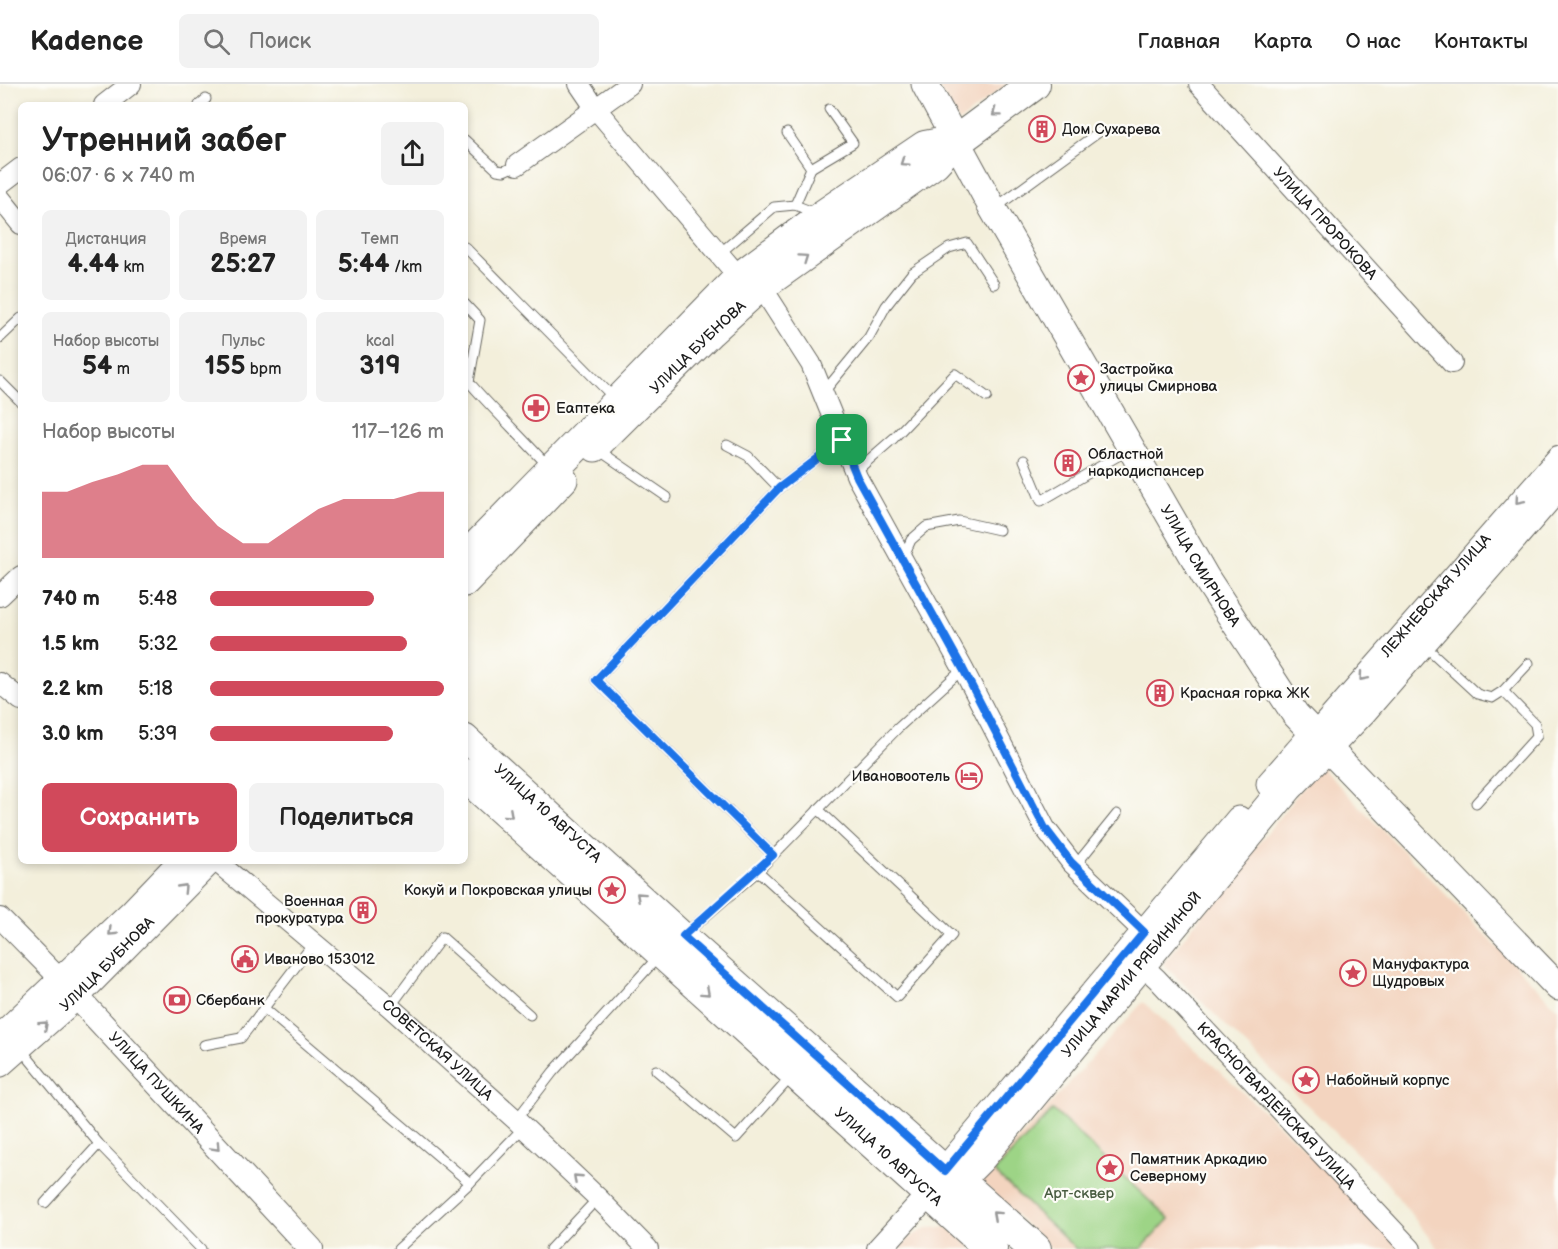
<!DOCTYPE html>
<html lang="ru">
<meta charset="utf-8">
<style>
body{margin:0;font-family:"Balsamiq Sans",sans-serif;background:#f2f2f2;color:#222;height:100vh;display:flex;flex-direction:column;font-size:22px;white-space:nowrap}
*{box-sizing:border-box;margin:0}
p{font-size:20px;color:#767676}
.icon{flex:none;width:33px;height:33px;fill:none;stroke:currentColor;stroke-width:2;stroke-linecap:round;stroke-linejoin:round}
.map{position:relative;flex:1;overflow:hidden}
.side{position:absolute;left:18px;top:18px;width:450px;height:762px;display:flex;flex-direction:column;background:#fff;border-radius:9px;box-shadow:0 3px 9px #0003}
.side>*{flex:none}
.pin{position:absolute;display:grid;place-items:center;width:51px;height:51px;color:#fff;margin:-26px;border-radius:12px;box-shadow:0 3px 9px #0006}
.round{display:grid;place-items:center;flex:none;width:63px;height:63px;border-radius:9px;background:#f2f2f2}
.overview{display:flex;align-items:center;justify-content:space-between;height:102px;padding:0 24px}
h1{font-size:33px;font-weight:700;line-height:45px}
.stats{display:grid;grid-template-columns:repeat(3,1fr);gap:9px;height:102px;padding:6px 24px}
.stats div{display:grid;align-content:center;border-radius:9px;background:#f2f2f2;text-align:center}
.stats b{font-size:26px;font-weight:700}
.stats small{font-size:16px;font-weight:400}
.stats p{font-size:16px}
.chart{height:168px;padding:12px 24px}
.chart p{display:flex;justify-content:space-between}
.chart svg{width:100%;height:108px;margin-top:6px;fill:#d1495b;opacity:.7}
.cta{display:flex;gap:12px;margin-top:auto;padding:12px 24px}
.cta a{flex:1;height:69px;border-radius:9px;background:#d1495b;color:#fff;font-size:24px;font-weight:700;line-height:69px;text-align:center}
.cta a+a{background:#f2f2f2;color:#222}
ul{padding:0 24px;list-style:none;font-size:20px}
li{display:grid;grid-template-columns:96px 72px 1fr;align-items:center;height:45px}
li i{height:15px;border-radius:8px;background:#d1495b}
header{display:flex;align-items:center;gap:36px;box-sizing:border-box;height:84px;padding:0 30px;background:#fff;border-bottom:2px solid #e0e0e0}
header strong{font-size:28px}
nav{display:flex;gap:33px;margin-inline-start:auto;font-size:21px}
.search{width:420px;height:54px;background:#f2f2f2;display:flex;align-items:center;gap:15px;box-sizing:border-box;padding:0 21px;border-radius:9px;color:#767676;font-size:22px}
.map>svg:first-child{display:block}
</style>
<header>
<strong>Kadence</strong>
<div class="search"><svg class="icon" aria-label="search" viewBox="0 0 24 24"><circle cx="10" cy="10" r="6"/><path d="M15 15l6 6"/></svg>Поиск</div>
<nav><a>Главная</a><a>Карта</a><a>О нас</a><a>Контакты</a></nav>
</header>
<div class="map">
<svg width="1558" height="1165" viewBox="0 0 1558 1165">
<rect width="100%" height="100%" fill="#fdfcf7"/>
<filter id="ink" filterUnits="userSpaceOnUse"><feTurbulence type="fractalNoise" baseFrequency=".0167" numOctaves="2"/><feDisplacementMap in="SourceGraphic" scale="12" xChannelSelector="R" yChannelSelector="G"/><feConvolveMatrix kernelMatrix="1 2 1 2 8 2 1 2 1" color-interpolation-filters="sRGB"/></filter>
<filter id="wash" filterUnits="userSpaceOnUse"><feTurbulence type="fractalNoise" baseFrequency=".008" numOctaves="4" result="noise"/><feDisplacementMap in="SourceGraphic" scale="24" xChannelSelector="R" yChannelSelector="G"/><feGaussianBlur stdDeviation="1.35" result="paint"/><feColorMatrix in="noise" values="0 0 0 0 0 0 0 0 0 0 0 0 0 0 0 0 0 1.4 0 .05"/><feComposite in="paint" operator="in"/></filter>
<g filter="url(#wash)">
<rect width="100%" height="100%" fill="#f3efdb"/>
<g fill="#f3d4bf">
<polygon points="937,0 1007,0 959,38"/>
<polygon points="1320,682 1558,925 1558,1165 1438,1165 1386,1098 1163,880"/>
<polygon points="1143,918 1365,1119 1405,1165 1052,1165 980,1097"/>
<polygon points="949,1143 973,1165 900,1165 909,1154 926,1144"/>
</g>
<polygon fill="#9dd486" stroke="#5c7851" stroke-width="1.5" points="1053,1026 1169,1135 1141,1165 1076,1165 994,1088"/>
</g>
<g filter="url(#ink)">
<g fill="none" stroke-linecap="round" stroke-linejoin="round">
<defs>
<g id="service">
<polyline points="199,21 206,15"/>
<polyline points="787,49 811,84 795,121"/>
<polyline points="465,56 497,86 504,87 517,81"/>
<polyline points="811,84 853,59 829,25"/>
<polyline points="995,124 1099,48"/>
<polyline points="465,163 616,316"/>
<polyline points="719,170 774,123 795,121 818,130"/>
<path d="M465,220l15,16 -11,62c25,29 53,55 79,84"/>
<polyline points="0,254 21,234"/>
<polyline points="0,297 21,318"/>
<polyline points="823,309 869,253 886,222 912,189 949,164 967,159 994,200"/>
<polyline points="727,361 748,372 779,404 596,596 773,771"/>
<polyline points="597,365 667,413"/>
<polyline points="1024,376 1041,417 1128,366"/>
<polyline points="855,388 894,354 955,290 987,313"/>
<polyline points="779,404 842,356"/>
<polyline points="903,474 911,456 926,443 959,437 999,446"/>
<polyline points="1424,561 1477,610 1492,614 1503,607 1529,579"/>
<polyline points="1476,719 1537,652 1535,640 1503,607"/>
<polyline points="1075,782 1117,730"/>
<polyline points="758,787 897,913 952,851 818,725"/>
<polyline points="685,850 758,787 898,644 963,585"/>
<polyline points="390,923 442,853 530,931"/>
<polyline points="265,925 470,1099 523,1044"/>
<polyline points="204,961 241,954 313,860"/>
<polyline points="20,964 99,1060 201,1165"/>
<polyline points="656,986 736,1054 792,992"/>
<polyline points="516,1036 553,988 659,872"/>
<polyline points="45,1119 99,1060"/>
<polyline points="398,1165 470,1099"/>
<polyline points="550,1165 598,1114"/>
</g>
<g id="minor">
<polyline points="579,0 596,25 732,185 756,208 768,213 811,280 857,393 963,585 1045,744 1071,778 1144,848"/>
<path id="s1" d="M1199,0l253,279"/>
<polyline points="104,21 131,0"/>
<polyline points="517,81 630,0"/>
<polyline points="0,100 21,84"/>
<polyline points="0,114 21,140"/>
<polyline points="0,512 21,492"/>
<polyline points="0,599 21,616"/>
<path id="s2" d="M1313,651l245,-279"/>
<path id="s3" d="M216,777l174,146 126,113 82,78 50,51"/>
<polyline points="0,834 62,897"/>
<path id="s4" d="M1141,880l16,15 254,270"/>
</g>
<g id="tertiary">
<path id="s5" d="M64,899l247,266"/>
<polyline points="879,1165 930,1109 938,1097"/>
</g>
<g id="secondary">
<path id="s6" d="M925,0l68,125 213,369 89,136 263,273"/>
<path id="s7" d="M595,364l116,-115 45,-41 180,-128 21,-23"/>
<polyline points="465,499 564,396"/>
<path id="s8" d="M465,654l218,198 274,244"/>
<polyline points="1270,700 1313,651"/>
<polyline points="0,954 132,829 182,777"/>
<path id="s9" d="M0,979l76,-67 133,-135"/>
<polyline points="945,1087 1239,736"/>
</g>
<g id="trunk">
<polyline points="465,475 741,193 823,132 925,63 957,57 1034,0"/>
<path id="s10" d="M465,691l526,474"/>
<path id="s11" d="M1035,1165l-78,-69 22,-22 308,-371 73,-76 198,-228"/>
</g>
</defs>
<use href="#service" stroke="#67665f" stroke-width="11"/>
<use href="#minor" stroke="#67665f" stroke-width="22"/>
<use href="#tertiary" stroke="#67665f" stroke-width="26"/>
<use href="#secondary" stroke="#67665f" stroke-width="29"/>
<use href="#trunk" stroke="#67665f" stroke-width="34"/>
<use href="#service" stroke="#fff" stroke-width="9"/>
<use href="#minor" stroke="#fff" stroke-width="20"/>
<use href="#tertiary" stroke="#fff" stroke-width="24"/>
<use href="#secondary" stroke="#fff" stroke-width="27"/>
<use href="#trunk" stroke="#fff" stroke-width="32"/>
</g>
<defs><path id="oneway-chevron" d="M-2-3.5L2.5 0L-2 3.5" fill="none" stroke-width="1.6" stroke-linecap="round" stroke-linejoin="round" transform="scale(1.5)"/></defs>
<g stroke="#999">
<use href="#oneway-chevron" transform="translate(996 29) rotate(143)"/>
<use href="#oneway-chevron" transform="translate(904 78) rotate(146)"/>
<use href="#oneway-chevron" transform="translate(804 174) rotate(-35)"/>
<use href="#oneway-chevron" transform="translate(1519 416) rotate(131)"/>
<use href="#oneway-chevron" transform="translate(1363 593) rotate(131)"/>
<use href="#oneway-chevron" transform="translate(509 730) rotate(42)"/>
<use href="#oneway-chevron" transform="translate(183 804) rotate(-46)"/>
<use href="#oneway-chevron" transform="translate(640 812) rotate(-138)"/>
<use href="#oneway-chevron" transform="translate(112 848) rotate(136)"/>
<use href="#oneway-chevron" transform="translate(706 908) rotate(42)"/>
<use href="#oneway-chevron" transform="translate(44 941) rotate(-42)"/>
<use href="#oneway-chevron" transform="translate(216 1063) rotate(47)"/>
<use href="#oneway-chevron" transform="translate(577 1094) rotate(-137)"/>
<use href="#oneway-chevron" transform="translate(996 1131) rotate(-138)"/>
</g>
</g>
<g fill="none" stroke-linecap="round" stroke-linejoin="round" filter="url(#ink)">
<defs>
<polygon id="route" points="842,356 857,393 963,585 1045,744 1071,778 1144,848 945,1087 683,852 773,771 596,596 779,404"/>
</defs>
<use href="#route" stroke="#fff" stroke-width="12"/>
<use href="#route" stroke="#1a73e8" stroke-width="8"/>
</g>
<defs>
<symbol id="building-ring" viewBox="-11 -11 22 22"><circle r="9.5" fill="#fdfcf7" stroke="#d1495b" stroke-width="1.5"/><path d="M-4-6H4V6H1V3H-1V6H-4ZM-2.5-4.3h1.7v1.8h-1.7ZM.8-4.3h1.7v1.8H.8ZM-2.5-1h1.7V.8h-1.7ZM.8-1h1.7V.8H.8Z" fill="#d1495b"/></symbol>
<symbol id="sight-ring" viewBox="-11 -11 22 22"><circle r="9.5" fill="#fdfcf7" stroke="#d1495b" stroke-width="1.5"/><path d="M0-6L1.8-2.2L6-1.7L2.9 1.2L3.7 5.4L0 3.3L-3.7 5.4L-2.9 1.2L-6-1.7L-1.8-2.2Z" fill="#d1495b"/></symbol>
<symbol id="pharmacy-ring" viewBox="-11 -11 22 22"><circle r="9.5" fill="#fdfcf7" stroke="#d1495b" stroke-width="1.5"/><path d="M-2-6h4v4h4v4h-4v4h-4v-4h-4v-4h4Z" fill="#d1495b"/></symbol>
<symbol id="hotel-ring" viewBox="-11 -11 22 22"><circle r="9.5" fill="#fdfcf7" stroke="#d1495b" stroke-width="1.5"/><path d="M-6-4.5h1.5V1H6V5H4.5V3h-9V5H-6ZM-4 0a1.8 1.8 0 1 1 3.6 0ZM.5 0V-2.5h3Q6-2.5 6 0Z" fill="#d1495b"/></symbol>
<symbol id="civic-ring" viewBox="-11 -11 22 22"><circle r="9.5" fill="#fdfcf7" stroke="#d1495b" stroke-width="1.5"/><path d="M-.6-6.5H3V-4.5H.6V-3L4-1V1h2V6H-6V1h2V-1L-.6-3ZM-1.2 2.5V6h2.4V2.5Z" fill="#d1495b"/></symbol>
<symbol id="bank-ring" viewBox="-11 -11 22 22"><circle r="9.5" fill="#fdfcf7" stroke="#d1495b" stroke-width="1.5"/><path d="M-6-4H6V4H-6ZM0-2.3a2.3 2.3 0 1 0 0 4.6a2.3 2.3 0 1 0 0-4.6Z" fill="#d1495b"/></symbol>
</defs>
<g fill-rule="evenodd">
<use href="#building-ring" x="1027" y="30" width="30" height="30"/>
<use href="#sight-ring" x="1066" y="279" width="30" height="30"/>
<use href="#pharmacy-ring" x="521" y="309" width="30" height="30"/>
<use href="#building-ring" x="1053" y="364" width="30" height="30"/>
<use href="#building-ring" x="1145" y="594" width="30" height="30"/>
<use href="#hotel-ring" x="954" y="677" width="30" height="30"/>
<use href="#sight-ring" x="597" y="791" width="30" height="30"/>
<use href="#building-ring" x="348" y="811" width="30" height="30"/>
<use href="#civic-ring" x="230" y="860" width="30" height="30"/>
<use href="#sight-ring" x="1338" y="874" width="30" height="30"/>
<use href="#bank-ring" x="162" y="901" width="30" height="30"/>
<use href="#sight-ring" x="1291" y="981" width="30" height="30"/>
<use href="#sight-ring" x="1095" y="1069" width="30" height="30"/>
</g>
<g text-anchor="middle" stroke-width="4.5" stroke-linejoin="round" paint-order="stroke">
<g font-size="15" fill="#1c1c1c" stroke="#fdfcf7" text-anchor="start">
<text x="1062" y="50">Дом Сухарева</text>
<text x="1100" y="290">Застройка<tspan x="1100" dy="17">улицы Смирнова</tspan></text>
<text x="556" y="329">Еаптека</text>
<text x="1088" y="375">Областной<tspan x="1088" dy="17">наркодиспансер</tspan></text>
<text x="1180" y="614">Красная горка ЖК</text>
<text x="950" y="697" text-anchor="end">Ивановоотель</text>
<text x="592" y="811" text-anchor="end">Кокуй и Покровская улицы</text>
<text x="344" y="822" text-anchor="end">Военная<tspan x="344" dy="17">прокуратура</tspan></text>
<text x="264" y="880">Иваново 153012</text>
<text x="1372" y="885">Мануфактура<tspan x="1372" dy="17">Щудровых</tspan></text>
<text x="196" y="921">Сбербанк</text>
<text x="1326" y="1001">Набойный корпус</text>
<text x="1130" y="1080">Памятник Аркадию<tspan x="1130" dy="17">Северному</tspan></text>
</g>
<g font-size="15" fill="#1c1c1c" stroke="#fdfcf7">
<text dy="5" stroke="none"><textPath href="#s1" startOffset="188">УЛИЦА ПРОРОКОВА</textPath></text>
<text dy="5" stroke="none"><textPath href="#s7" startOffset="144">УЛИЦА БУБНОВА</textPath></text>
<text dy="5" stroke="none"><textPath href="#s6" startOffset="555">УЛИЦА СМИРНОВА</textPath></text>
<text dy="5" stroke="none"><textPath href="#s2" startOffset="186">ЛЕЖНЕВСКАЯ УЛИЦА</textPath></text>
<text dy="5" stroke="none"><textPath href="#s8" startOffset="112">УЛИЦА 10 АВГУСТА</textPath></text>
<text dy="5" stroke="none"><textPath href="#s9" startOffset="146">УЛИЦА БУБНОВА</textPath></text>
<text dy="5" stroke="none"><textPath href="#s11" startOffset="374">УЛИЦА МАРИИ РЯБИНИНОЙ</textPath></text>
<text dy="5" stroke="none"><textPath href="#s3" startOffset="291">СОВЕТСКАЯ УЛИЦА</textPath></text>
<text dy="5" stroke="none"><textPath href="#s5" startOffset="136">УЛИЦА ПУШКИНА</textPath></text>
<text dy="5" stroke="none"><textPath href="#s4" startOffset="196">КРАСНОГВАРДЕЙСКАЯ УЛИЦА</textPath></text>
<text dy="5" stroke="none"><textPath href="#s10" startOffset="570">УЛИЦА 10 АВГУСТА</textPath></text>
</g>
<g font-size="15" fill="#495c41" stroke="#fdfcf7">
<text x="1079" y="1114">Арт-сквер</text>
</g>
</g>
</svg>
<div class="pin" style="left:842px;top:356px;background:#1e9e55"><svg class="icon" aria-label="arrive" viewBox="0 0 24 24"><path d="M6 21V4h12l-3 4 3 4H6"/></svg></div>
<section class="side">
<div class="overview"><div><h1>Утренний забег</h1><p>06:07 · 6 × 740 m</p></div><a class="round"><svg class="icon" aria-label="share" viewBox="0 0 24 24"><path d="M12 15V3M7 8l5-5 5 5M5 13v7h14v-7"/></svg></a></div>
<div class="stats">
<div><p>Дистанция</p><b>4.44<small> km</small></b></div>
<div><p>Время</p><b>25:27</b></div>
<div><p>Темп</p><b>5:44<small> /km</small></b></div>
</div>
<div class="stats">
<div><p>Набор высоты</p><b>54<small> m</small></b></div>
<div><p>Пульс</p><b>155<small> bpm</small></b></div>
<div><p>kcal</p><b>319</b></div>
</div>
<div class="chart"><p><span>Набор высоты</span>117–126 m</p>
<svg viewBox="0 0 160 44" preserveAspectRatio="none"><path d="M0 44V17L10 17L20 13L30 10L40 6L50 6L60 20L70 31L80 38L90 38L100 31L110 24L120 20L130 20L140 20L150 17L160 17V44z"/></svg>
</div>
<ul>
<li><b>740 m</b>5:48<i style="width:70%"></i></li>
<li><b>1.5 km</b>5:32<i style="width:84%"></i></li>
<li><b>2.2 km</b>5:18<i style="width:100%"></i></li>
<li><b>3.0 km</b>5:39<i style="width:78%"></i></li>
</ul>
<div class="cta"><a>Сохранить</a><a>Поделиться</a></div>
</section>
</div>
